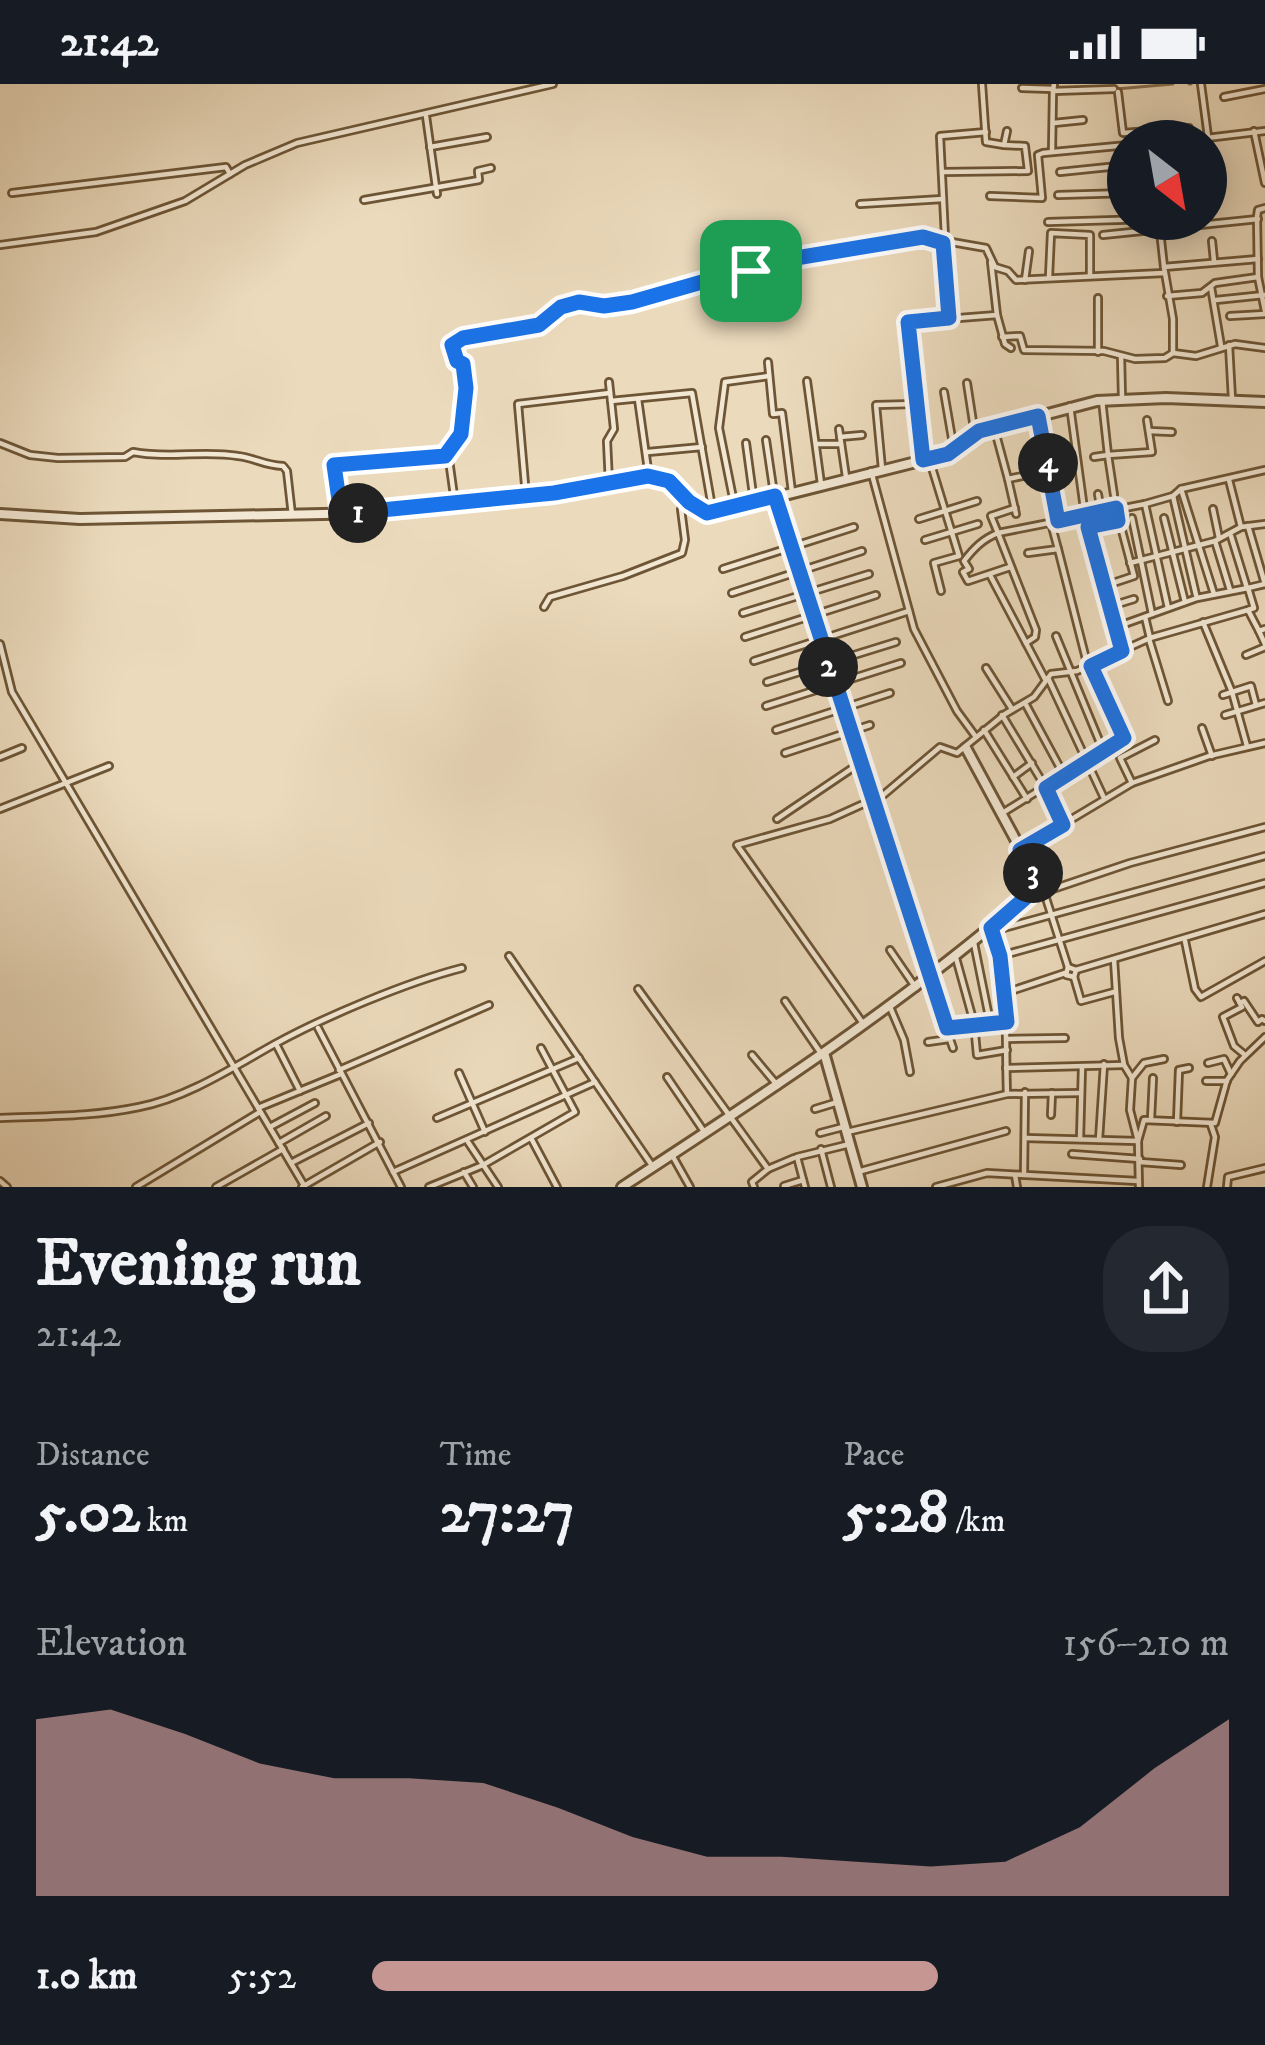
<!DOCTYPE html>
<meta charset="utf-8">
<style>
body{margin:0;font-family:"IM FELL DW Pica",serif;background:#242831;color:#f1f3f6;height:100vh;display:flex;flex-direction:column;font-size:45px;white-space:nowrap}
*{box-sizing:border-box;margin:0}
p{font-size:39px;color:#9ea1a6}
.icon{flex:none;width:66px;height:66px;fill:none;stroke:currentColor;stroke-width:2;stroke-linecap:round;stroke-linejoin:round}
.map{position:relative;height:1103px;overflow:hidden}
.panel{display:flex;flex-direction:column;background:#171b24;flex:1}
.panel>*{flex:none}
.needle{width:78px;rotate:149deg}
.buttons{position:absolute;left:1107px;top:36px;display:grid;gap:24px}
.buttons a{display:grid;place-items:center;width:120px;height:120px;border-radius:50%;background:#171b24;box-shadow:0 6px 30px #0003;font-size:60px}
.pin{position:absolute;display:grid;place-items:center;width:102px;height:102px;color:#fff;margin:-51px;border-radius:24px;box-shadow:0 6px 18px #0006}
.km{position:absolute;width:60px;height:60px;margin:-30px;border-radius:50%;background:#222;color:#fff;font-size:33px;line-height:60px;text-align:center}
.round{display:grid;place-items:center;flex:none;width:126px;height:126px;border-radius:48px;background:#242831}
.overview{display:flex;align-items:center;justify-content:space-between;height:204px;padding:0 36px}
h1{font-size:66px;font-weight:700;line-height:90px}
.stats{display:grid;grid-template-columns:repeat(3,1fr);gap:18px;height:204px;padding:12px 36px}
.stats div{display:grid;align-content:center}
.stats b{font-size:60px;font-weight:700}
.stats small{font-size:33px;font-weight:400}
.stats p{font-size:33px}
.chart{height:336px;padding:24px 36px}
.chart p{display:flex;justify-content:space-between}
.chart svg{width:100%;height:216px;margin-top:12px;fill:#c59692;opacity:.7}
ul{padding:0 36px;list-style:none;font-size:39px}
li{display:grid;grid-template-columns:192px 144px 1fr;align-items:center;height:90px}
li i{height:30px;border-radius:15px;background:#c59692}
.status{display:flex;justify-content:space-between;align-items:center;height:84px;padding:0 60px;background:#171b24;direction:ltr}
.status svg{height:33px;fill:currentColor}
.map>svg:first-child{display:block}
</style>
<div class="status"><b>21:42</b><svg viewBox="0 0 49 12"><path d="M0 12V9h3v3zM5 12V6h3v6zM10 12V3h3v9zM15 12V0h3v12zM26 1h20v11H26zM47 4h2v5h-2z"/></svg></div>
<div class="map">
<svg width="1265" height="1103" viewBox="0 0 1265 1103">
<rect width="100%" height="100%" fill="#ebdabc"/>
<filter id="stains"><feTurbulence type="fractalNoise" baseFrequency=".00167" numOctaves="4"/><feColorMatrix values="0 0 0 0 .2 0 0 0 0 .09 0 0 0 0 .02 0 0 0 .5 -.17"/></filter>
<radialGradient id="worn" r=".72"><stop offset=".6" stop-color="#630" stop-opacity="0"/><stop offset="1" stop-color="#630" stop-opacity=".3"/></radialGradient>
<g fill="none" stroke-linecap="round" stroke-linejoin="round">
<g stroke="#866f4f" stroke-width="3">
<polyline points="1189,0 1191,0"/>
<polyline points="1116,5 1173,0"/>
</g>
<polyline stroke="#b29e7f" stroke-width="6" points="0,1102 1,1103"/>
<defs>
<g id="minor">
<polyline points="982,0 986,58 1004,61"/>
<polyline points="1054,0 1053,7 1114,5"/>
<polyline points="1201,0 1214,98"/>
<polyline points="1022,4 1053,5"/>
<polyline points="1118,8 1123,49 1189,44 1193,56"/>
<polyline points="1224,13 1265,5"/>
<polyline points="426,32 437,110"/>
<polyline points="1054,39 1083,36"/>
<polyline points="1254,47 1265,99"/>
<polyline points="1182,57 1265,47"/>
<polyline points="430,63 487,53"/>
<polyline points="1052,67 1053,7"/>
<polyline points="943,88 1028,87 1025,62 1004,61 1007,47"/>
<polyline points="1060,88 1128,81"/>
<polyline points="1128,96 1128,105"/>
<polyline points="12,109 226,83 230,90"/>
<polyline points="1058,111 1128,109"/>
<polyline points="990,112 1042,114 1038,71 1043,69 1128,61"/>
<polyline points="364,116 479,96 478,87 491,84"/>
<polyline points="860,120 943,115"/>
<polyline points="1265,124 1258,126 1257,133 1258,193 1265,227"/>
<polyline points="1048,138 1151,135 1151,148"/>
<polyline points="1160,147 1164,183"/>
<polyline points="1103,151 1258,135"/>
<polyline points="1212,157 1214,177"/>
<polyline points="0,161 96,148 185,117 245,81 297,59 553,0"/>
<polyline points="991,178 997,231"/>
<polyline points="1049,193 1051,149 1090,151 1090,192"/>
<polyline points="1025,196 1029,167"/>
<polyline points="1211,203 1221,262"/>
<polyline points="1167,212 1202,209 1215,199 1258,193"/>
<polyline points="1098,214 1098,268"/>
<polyline points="1216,216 1264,211"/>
<polyline points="1230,232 1265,230"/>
<polyline points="949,234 940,52 986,48"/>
<polyline points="1002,253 1020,252 1024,266 1104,267 1135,275 1165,274 1173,269 1196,272 1235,260 1265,264"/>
<polyline points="1229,261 1232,315"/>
<polyline points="1173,269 1173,235 1164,183 1258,175"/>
<polyline points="1121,272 1122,314"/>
<polyline points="768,278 773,330 782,329 792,408"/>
<polyline points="807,297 821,400"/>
<polyline points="967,299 975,351"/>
<polyline points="944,308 954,366"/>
<polyline points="638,315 649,393"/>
<polyline points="611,317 692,309 713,429"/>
<polyline points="1070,322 1085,432 1122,567"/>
<polyline points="1038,332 1058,437"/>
<polyline points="994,343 1008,395 1027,391"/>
<polyline points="839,345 846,393"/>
<polyline points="1149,347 1172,348"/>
<polyline points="840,353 862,351"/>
<polyline points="766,356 774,410"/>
<path d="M0,359l30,12 28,3 67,-1 8,-5c38,7 70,-2 105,4 18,2 24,9 45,10l4,5 5,44"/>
<polyline points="746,359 754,418"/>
<polyline points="817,360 841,360"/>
<polyline points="648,368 702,363"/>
<polyline points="1094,373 1108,371 1102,316"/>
<polyline points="929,374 959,472 934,479 941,507"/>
<polyline points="923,375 908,238 997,231 1005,260 1011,264"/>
<polyline points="882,385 876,321 915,320"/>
<polyline points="871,387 914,545 957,627 976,653"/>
<polyline points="1008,395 1016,430"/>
<polyline points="1229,396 1241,443"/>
<polyline points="609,399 607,357 614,345 609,298"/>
<polyline points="1181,405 1265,386"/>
<polyline points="1098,410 1101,427"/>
<polyline points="1114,411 1108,371 1152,368 1147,336"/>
<polyline points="526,412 518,320 610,309"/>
<polyline points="1173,412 1196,511"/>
<polyline points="455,419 449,376 445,372 461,350 466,304 463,280 457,277 452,261 463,254 539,241 561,223 579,217 604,222 632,218 772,178 845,165 923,153 986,164 995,183 1008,187 1016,196 1164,189"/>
<polyline points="1145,420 1168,524"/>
<polyline points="735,424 719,344 725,298 769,292"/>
<polyline points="1015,424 991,432 998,449 1145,420 1173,412 1181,405 1214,510"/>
<polyline points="1213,425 1219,454"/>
<polyline points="341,430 336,379 445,372"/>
<polyline points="1132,434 1152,530"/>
<polyline points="1164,434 1185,518"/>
<polyline points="919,435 977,417"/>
<polyline points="1248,442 1265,500"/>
<polyline points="1088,443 1118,437"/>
<polyline points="1231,452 1247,504"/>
<polyline points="925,456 978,440"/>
<polyline points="1215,457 1230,506"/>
<polyline points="1058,465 1088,583"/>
<polyline points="1028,469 1058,465 1051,439"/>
<polyline points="1130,479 1215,457 1241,443 1265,440"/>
<path d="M1010,483l-42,14 -5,-9 6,-3 -5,-8c10,-13 19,-22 34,-28l38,97 -1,7 -9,6 19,36"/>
<polyline points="723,485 854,443"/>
<polyline points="990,491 1026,559"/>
<polyline points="1104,502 1134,492 1116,424"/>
<polyline points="732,509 862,467"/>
<polyline points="544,523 550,513 623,492 682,469 685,456 681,425 689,418"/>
<polyline points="1108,523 1134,515"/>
<polyline points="1248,526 1259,547 1265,545"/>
<polyline points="743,529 869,490"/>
<polyline points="1145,533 1150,554"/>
<polyline points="1203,538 1232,608 1247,662"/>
<polyline points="1116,543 1197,514 1248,504"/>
<polyline points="1259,547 1265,560"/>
<polyline points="1056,552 1103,666"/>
<polyline points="745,553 876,511"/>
<polyline points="1149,555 1168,617"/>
<polyline points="0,560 12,608 305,1103"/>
<polyline points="1246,571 1265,563"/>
<polyline points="754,577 909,527"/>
<polyline points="986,584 1012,625"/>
<polyline points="1048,594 1104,714"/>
<polyline points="767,598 896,558"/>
<polyline points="1223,611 1251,602 1256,621"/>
<polyline points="1025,619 1065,693"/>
<polyline points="766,622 901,579"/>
<polyline points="1002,631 1046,704 1063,741"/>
<polyline points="1225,631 1265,619"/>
<polyline points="1202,644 1212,672"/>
<polyline points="776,646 890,609"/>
<polyline points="984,646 1027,715"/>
<polyline points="785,669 870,641"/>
<polyline points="0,673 22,664"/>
<polyline points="1013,693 1032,679"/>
<polyline points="1132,699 1120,674 1155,656"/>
<polyline points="875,718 940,663 957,669 1005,630 1034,613 1051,590 1077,587 1150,554 1248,526 1254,524 1248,504 1265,500"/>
<polyline points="0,725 109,682"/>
<polyline points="1004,728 1123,654 1091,582"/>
<polyline points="777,735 860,679"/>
<polyline points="1020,766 1132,699 1209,672 1265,659"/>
<polyline points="1044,808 1130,779 1265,743"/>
<polyline points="1045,811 1068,883"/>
<polyline points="993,847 1265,772"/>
<path d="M994,849c15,53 11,107 13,161"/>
<polyline points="1185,857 1195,905 1201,913 1265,877"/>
<polyline points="974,859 990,938"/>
<polyline points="890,866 916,904"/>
<polyline points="509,872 651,1080"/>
<polyline points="1000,872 1265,799"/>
<polyline points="956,874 974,939 977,971 1007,966"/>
<polyline points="1114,875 1119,954 1124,981 1132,994 1130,1026 1138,1057 1139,1103"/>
<polygon points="1068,883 1076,886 1074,893 1066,891"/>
<polyline points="1076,886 1265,830"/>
<polyline points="1074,893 1081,917 1114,908"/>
<polyline points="929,894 953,964"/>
<polyline points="638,905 768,1085"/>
<polyline points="1005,909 1065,889"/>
<polyline points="1237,914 1242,923 1223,933 1234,962 1245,971"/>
<polyline points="785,917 820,968"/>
<polyline points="1240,919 1244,917 1258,938 1262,935 1265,937"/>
<polyline points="890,923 904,956 910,988"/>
<polyline points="862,938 737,761 830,735 872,716"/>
<polyline points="318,944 401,1103"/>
<polyline points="947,944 1007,938"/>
<polyline points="1007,955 1065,954"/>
<polyline points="928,958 949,955"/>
<polyline points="276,960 300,1007"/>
<polyline points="752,971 778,1002"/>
<polyline points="1208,979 1224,975 1231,990"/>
<polyline points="1006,984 1124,981"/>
<polyline points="339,986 489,921"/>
<polyline points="459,989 485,1048"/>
<polyline points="667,993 705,1049"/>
<polyline points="1132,994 1144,979 1164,975"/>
<polyline points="1206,997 1227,997"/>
<polyline points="258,1024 341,990"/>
<polyline points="815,1025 838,1018"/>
<polyline points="1051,1031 1052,1009"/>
<path d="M0,1034c46,-2 92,-1 139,-11 47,-9 93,-39 134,-62 51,-28 134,-63 189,-77"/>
<polyline points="437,1034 579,974"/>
<polyline points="1151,1035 1153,994"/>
<polyline points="1177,1038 1179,986 1189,984"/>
<polyline points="270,1043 315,1019"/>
<polyline points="847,1048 1007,1010 1081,1009"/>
<polyline points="820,1049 843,1043"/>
<polyline points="531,1054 557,1103"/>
<polyline points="1025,1054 1138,1057"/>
<polyline points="1080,1055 1082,983"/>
<polyline points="1099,1056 1104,980"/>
<polyline points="1138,1057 1144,1036 1215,1039 1227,996 1240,977 1265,953"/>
<polyline points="468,1058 498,1103"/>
<polyline points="279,1059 326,1032"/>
<polyline points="821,1065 831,1103"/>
<polyline points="1072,1070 1140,1075"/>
<polyline points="672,1071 690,1103"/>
<polyline points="1140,1078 1181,1081"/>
<polyline points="291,1079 369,1039"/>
<polyline points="861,1087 1006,1047"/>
<polyline points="393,1088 595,998"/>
<polyline points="464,1088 473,1103"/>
<polyline points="1015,1091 1017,1103"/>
<polyline points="1024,1091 1025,1008"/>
<polyline points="0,1097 7,1103"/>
<polyline points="784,1102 803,1096"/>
<polyline points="136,1103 260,1028"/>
<polyline points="216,1103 283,1065"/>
<polyline points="302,1103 380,1058"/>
<polyline points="429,1103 483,1081 575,1028 541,964"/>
<polyline points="754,1103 752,1098 768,1085 794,1074"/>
<polyline points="805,1103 797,1073 850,1060"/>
<polyline points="936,1103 987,1089 1138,1097"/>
<polyline points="1207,1103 1215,1053 1211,1041"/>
<polyline points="1227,1103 1228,1093 1265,1084"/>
</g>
<g id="tertiary">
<polyline points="775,412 929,894"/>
<polyline points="0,430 80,435 369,429 554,408 648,392 669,397 699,426 713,429 948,370 979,348 1097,317 1166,314 1265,318"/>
<polyline points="825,972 862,1103"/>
<path d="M622,1103c146,-95 287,-187 418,-302l-74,-137"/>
</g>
</defs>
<use href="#minor" stroke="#6d5535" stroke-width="10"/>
<use href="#tertiary" stroke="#6d5535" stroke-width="14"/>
<use href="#minor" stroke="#f2e7d3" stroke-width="4.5"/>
<use href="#tertiary" stroke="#f2e7d3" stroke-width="8"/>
</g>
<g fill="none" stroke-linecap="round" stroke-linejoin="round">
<defs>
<polygon id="route" points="923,153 943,159 949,234 908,238 923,376 948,370 979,347 1038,332 1058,437 1116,424 1118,437 1088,443 1122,567 1091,582 1124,654 1046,704 1063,741 1020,766 1040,801 991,844 1000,872 1007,938 947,944 775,412 707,429 689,418 669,397 648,392 554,409 341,430 334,381 445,372 461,350 466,304 463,280 457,277 452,261 463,254 539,241 561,223 579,218 604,222 632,218 772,178"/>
</defs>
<use href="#route" stroke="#fff" stroke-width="24"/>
<use href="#route" stroke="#1a73e8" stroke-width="15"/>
</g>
<rect width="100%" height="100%" filter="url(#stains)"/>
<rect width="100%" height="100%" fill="url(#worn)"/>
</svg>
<div class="buttons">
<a><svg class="needle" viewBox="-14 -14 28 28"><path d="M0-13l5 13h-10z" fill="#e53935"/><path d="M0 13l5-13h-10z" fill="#9ea1a6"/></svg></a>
</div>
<div class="pin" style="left:751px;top:187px;background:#1e9e55"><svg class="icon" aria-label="arrive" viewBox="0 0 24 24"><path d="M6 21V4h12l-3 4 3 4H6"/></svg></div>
<b class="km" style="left:358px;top:429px">1</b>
<b class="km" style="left:828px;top:583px">2</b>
<b class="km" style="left:1033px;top:789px">3</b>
<b class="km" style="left:1048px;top:379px">4</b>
</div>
<section class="panel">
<div class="overview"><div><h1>Evening run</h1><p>21:42</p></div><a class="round"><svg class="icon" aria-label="share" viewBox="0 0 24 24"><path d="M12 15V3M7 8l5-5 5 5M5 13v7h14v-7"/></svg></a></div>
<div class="stats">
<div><p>Distance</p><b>5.02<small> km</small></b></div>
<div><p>Time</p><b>27:27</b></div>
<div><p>Pace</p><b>5:28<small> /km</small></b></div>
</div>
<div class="chart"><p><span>Elevation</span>156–210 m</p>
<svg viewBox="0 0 160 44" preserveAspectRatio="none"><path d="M0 44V8L10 6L20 11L30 17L40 20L50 20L60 21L70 26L80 32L90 36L100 36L110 37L120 38L130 37L140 30L150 18L160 8V44z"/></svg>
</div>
<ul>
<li><b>1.0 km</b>5:52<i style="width:66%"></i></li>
</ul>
</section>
